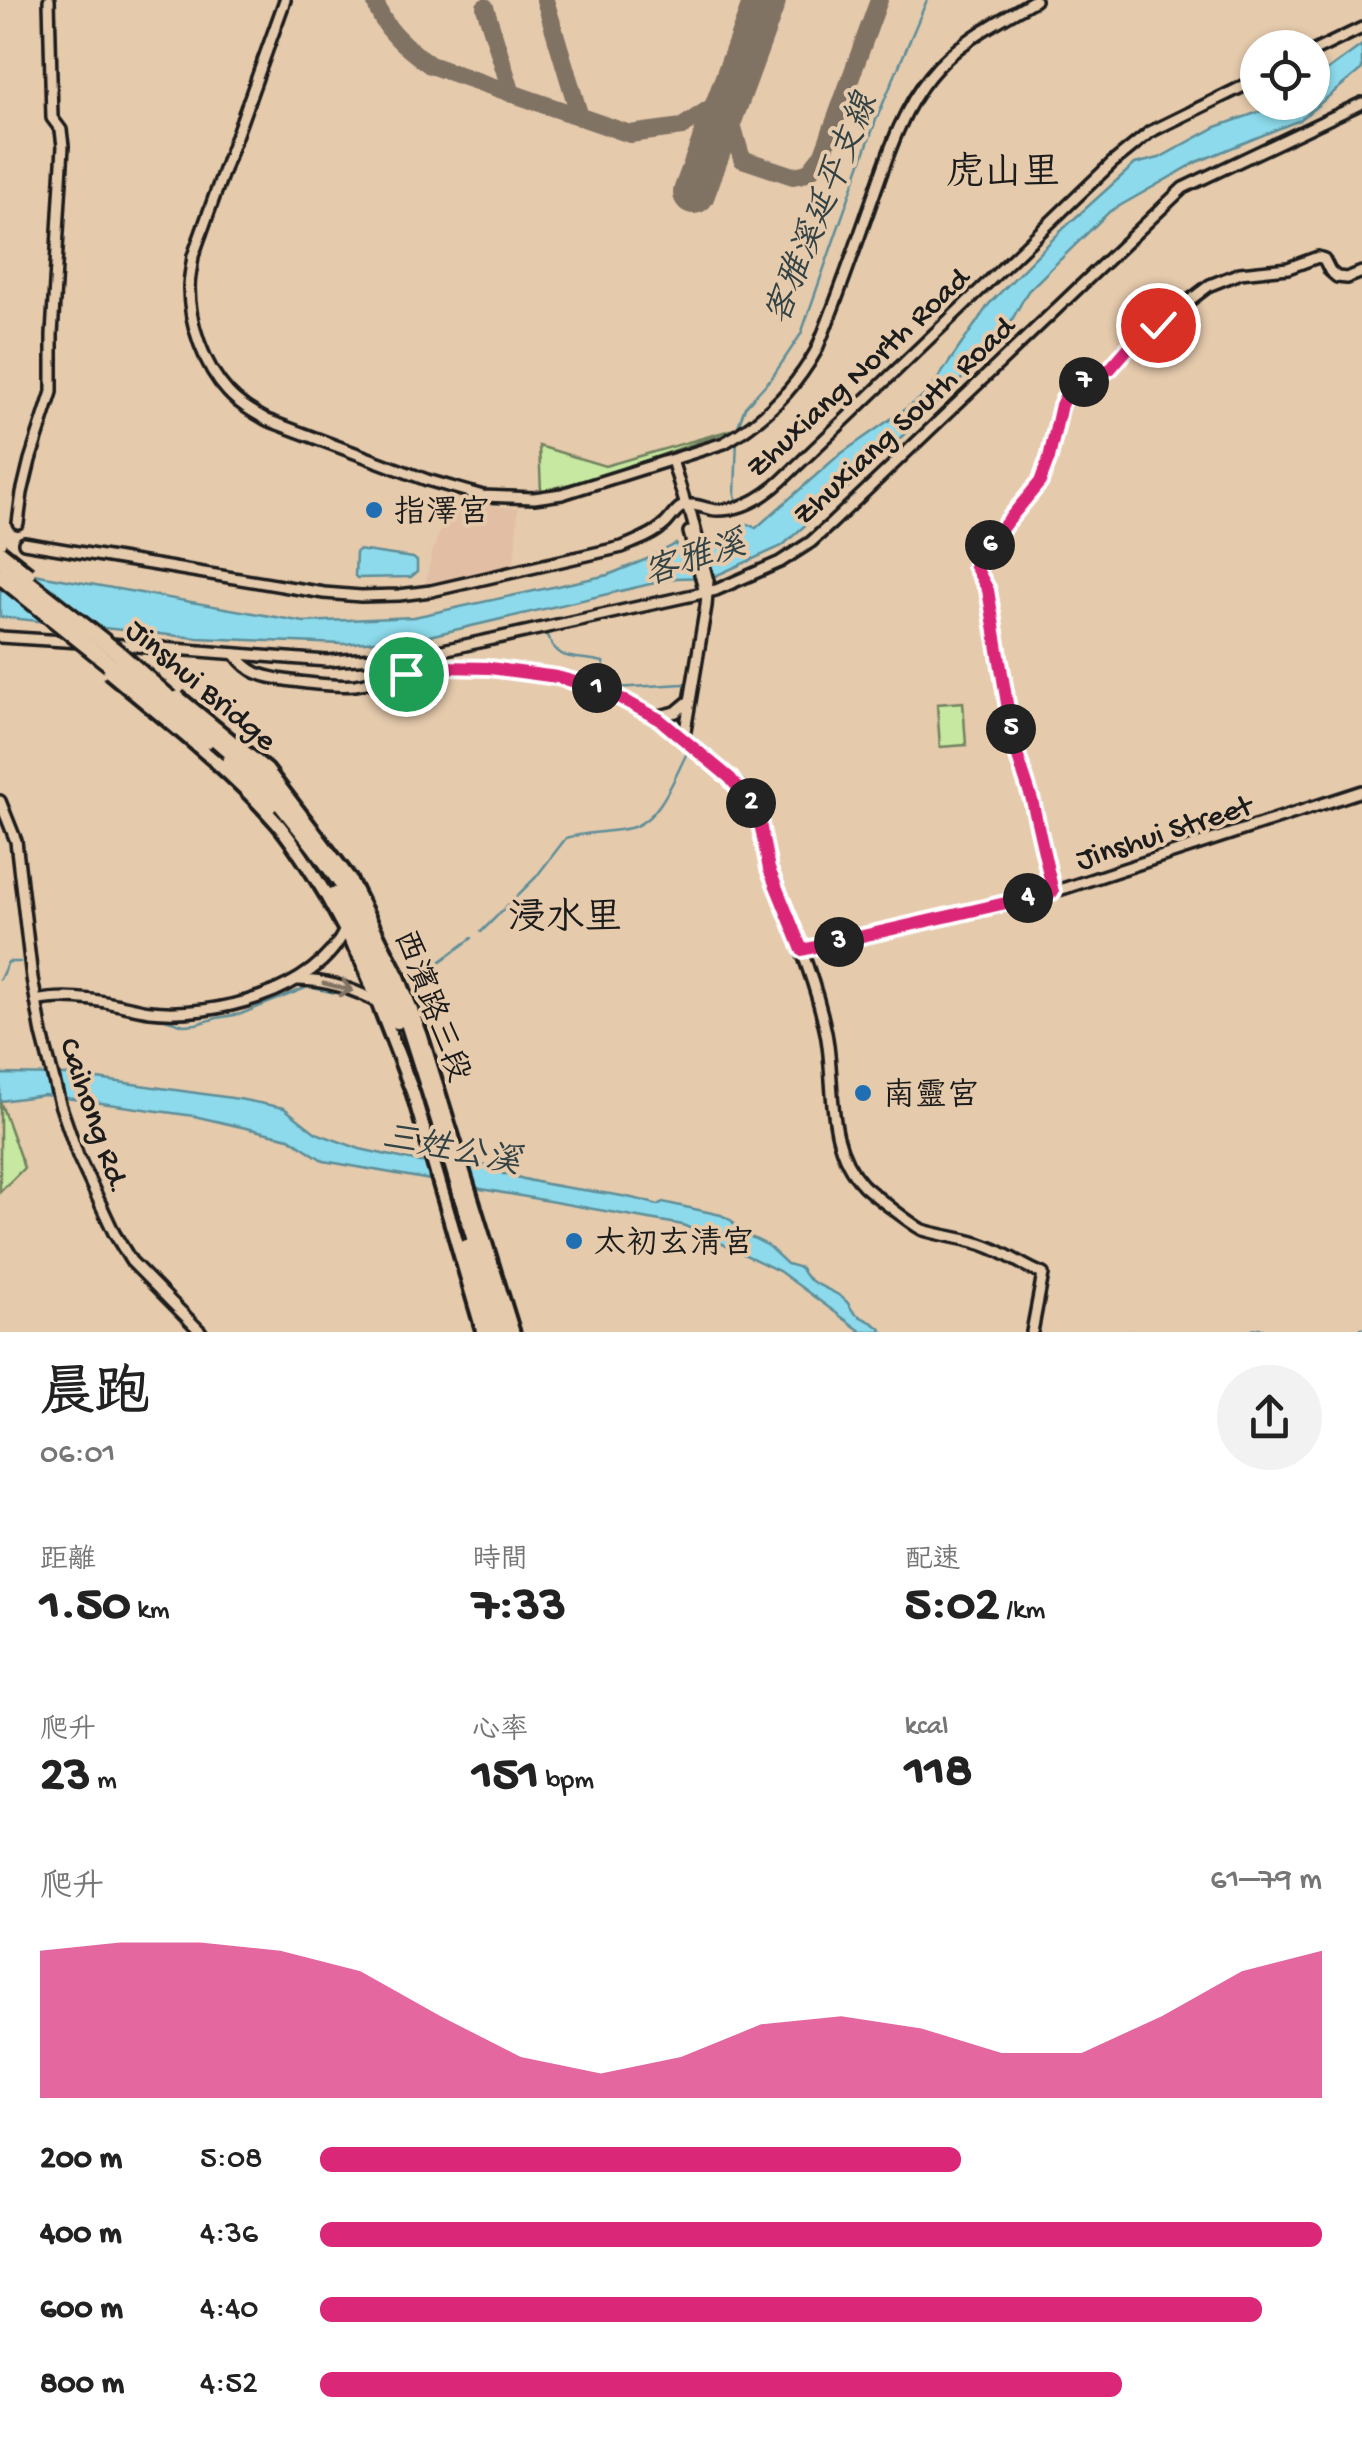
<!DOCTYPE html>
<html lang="zh-TW">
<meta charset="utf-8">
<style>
body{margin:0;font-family:"Gochi Hand","LXGW WenKai TC",sans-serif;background:#f2f2f2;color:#222;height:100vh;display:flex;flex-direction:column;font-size:38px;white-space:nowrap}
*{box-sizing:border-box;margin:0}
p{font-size:32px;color:#767676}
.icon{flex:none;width:55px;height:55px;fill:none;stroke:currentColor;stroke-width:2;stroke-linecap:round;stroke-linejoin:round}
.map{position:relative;height:1332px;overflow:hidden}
.drawer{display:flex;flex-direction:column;background:#fff;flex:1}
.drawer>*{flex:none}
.buttons{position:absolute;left:1240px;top:30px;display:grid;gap:20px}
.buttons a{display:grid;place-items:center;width:90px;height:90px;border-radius:50%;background:#fff;box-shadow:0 2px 8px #0004;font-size:50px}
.pin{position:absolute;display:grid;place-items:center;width:85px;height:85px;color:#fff;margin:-42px;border:5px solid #fff;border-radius:50%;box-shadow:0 2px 10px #0007}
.km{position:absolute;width:50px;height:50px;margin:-25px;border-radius:50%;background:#222;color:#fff;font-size:28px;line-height:50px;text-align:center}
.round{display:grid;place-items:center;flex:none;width:105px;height:105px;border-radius:52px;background:#f2f2f2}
.overview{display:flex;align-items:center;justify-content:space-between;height:170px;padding:0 40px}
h1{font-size:55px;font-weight:700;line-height:75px}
.figures{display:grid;grid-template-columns:repeat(3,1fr);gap:15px;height:170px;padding:10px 40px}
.figures div{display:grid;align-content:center}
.figures b{font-size:50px;font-weight:700}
.figures small{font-size:28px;font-weight:400}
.figures p{font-size:28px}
.chart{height:280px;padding:20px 40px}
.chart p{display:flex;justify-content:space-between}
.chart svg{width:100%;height:180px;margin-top:10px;fill:#db2777;opacity:.7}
ul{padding:0 40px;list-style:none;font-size:32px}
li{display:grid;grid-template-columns:160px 120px 1fr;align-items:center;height:75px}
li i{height:25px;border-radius:12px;background:#db2777}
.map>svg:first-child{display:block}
</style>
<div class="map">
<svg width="1362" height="1332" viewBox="0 0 1362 1332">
<rect width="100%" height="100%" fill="#e5caac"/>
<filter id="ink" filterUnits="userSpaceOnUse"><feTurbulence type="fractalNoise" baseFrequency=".01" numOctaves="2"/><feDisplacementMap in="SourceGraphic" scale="20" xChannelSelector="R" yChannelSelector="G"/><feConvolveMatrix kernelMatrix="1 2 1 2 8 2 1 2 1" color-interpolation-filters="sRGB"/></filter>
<g filter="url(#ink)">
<polygon fill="#e2bea4" points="455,495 491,506 518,508 514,567 426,583 432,552"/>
<g fill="#c6e8a1" stroke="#71825e" stroke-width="2.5">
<polygon points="734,429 603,476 541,491 539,446 605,466"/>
<polygon points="963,702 966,745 940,747 937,704"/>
<polygon points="0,1101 24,1168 0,1192"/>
</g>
<g fill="#8cdaeb" stroke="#5f8e98" stroke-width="2.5">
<path d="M1362,45v24l-62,51 -103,42 -88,50 -81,79 -29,52 -130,125 -87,78 -69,31 -37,1 -247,58 -85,8 -147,-6 -197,-21v-49l304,54 110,-5 194,-42 39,-16 29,-15 5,9c31,-4 44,-3 62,-31l13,6 83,-73 89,-62 61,-89 75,-76 71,-64 24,-6 57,-31 68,-24 28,-1 1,-21z"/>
<polygon points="358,550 413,558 417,561 417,572 411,577 357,578 355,576 356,553"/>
<path d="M0,1074l69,1 170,24 45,9 32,25 44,16 59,13 77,4 5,2 2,6h13l1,3c46,14 95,13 141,28l5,-3 58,13 11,6 7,10 28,14 20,19 14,4c7,19 32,19 45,33 6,6 4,9 10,13 10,7 20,8 27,18h-21l-83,-61 -96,-46 -359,-64 -35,-23 -95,-22 -150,-21 -44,6z"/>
</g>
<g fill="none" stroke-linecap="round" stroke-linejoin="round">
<g stroke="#5f8e98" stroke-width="2.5">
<polyline points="737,429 745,407 773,376 801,334 876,120 927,0"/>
<polyline points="737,437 735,495 738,504"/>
<path d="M546,634c15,32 28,20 57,28l5,22 6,4 70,-4"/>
<path d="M481,932l55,-55 30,-39c21,-7 43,-5 64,-10 30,-8 44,-50 57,-75"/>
<polyline points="0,979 8,962 20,962"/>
<polyline points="414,981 472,938"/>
<polyline points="162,1018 184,1025 196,1024 217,1018 241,1014 308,987 359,998"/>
<polyline points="1119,1332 1140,1332"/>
<polyline points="1246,1332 1259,1328 1269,1332"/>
<polyline points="1357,1332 1362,1328"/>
</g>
<g stroke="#807364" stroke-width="18">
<path d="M375,0c6,28 33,49 55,65l200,69 52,-7 47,-31"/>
<polyline points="545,0 580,117"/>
<polyline points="485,7 512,94"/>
<polyline points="729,96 729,115 742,159 793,176 808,173 823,154 879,0"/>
</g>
<polyline stroke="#807364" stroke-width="42" points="694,193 765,0"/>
<defs>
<g id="minor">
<path d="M285,0l-92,256c-1,10 -4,21 -4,32 0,35 15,78 39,104 11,12 25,20 39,28l160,60 56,16 51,2 28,-4 162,-51c39,-22 70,-53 92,-92 21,-50 38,-100 56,-151 15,-42 29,-89 58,-124 27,-34 69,-55 105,-76"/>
<polyline points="1312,52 1362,28"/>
<polyline points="672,460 686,506 691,514 708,581 706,606 684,737"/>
<polyline points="18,523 22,493 30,460 52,392 52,335 63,146 61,130 52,118 49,0"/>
<polyline points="689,532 704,589"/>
<path d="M24,543l300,50 37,3 38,-1 32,-4 191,-44c14,-6 30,-11 42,-22 6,-5 10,-13 16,-17 14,-8 24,2 38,2 25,0 47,-14 64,-30l330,-317 38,-31 108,-53"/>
<polyline points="0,637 80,642"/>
<polyline points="110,644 327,661 420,655 716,590 780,562 811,542 832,523 1183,188 1362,103"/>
<path d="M235,654c6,8 13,15 22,19 18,8 78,14 98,12 29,-4 59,-17 89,-18 37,-1 77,3 113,10 60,12 107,43 152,82 17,15 42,34 50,57 6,19 5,40 12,59 21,52 44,102 55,158 10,50 -2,111 37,152 7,7 52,42 60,45 22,7 45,8 66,17 19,7 35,20 54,27l-11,58"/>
<polyline points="655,717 676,712 688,702"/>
<polyline points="0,801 16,841 32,978 42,1034 60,1104 78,1156 114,1233 131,1261 201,1332"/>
<polyline points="1053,892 1033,800 1014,745 988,590 975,566 1006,523 1040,482 1049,458 1061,405 1069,391 1110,369 1130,346 1147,337 1161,322 1210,285 1240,273 1288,268 1318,257 1324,259 1330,271 1337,277 1347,278 1362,272"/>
<polyline points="802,951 1053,892 1362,791"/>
<path d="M298,980c26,0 58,9 80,23"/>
<path d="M36,1001c27,-6 57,-2 84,4 10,2 20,5 30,6 64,7 166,-19 195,-81"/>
</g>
<g id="major">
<polyline points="349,878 399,978 421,1035 513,1332"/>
<polyline points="325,893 362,961 413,1093 483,1332"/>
</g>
<g id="highway">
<polyline points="341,883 373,941 403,1007 447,1146 502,1332"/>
<polyline points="333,888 363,945 397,1021"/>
<polyline points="467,1247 476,1285"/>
<polyline points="476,1276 492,1332"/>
</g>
</defs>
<use href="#minor" stroke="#1c1c1c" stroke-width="16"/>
<use href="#major" stroke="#1c1c1c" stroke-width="19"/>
<use href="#highway" stroke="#1c1c1c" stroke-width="21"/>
<use href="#minor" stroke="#e5caac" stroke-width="9"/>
<use href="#major" stroke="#e5caac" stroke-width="11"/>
<use href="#highway" stroke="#e5caac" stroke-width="14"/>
<defs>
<g id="major-bridge">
<polyline points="0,551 29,574"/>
<path d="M109,672c57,48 118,94 168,151 18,21 33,46 48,70"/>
<polyline points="178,697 267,770 349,878"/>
</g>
<g id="highway-bridge">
<polyline points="0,560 117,652 259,777 315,847 341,883"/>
<polyline points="0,576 206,741"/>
<polyline points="229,762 270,805"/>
</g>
</defs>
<use href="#major-bridge" stroke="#1c1c1c" stroke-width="19" stroke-linecap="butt"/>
<use href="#highway-bridge" stroke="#1c1c1c" stroke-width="21" stroke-linecap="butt"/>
<use href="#major-bridge" stroke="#e5caac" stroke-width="11"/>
<use href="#highway-bridge" stroke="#e5caac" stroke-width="14"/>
</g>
<defs><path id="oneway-shaft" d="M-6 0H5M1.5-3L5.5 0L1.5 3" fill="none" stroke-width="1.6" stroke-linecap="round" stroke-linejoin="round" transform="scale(2.5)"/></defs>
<use stroke="#807364" href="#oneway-shaft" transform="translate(338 987) rotate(14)"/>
</g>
<g fill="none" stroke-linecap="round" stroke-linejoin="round" filter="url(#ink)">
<defs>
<polyline id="route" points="406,674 440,667 490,668 557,677 605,690 659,719 730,778 758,813 769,869 802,950 1053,892 1032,800 1014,745 988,590 975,566 1006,523 1040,482 1049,458 1061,405 1068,391 1110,369 1130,346 1147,337 1158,325"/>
</defs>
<use href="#route" stroke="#fff" stroke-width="20"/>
<use href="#route" stroke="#db2777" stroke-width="12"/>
</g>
<g fill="#1f6fb2" stroke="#e5caac" stroke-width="4">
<circle cx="374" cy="510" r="10"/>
<circle cx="863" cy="1093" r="10"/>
<circle cx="574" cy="1241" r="10"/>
</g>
<g text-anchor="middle" stroke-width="8" stroke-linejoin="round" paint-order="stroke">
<g font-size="32" fill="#1c1c1c" stroke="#e5caac">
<text transform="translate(856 371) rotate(-43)" y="11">Zhuxiang North Road</text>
<text transform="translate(902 419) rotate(-43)" y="11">Zhuxiang South Road</text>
<text transform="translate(203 683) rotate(40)" y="11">Jinshui Bridge</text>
<text transform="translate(1163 830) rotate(-18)" y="11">Jinshui Street</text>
<text transform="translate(434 1005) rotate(69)" y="11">西濱路三段</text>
<text transform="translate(97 1115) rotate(71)" y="11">Caihong Rd.</text>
</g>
<g font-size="32" fill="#1c1c1c" stroke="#e5caac" text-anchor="start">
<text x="394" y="521">指澤宮</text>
<text x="883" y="1104">南靈宮</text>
<text x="594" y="1252">太初玄清宮</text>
</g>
<g font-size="35" font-style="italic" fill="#324245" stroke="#e5caac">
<text transform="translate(819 208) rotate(-68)" y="12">客雅溪延平支線</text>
<text transform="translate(694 556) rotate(-18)" y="12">客雅溪</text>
<text transform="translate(452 1147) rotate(11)" y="12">三姓公溪</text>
</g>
<g font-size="38" fill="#1c1c1c" stroke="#e5caac">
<text x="1003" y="183">虎山里</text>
<text x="565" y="928">浸水里</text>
</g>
</g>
</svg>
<div class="buttons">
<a><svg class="icon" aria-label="locate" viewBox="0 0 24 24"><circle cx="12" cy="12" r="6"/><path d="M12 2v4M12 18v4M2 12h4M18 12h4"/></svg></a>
</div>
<div class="pin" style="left:406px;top:674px;background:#1e9e55"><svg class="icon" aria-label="arrive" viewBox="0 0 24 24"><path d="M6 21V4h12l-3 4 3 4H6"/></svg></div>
<div class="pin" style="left:1158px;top:325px;background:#d93025"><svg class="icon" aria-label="check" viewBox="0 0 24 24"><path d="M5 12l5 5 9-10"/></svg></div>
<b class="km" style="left:597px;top:688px">1</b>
<b class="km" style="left:751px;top:803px">2</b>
<b class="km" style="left:839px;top:942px">3</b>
<b class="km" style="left:1028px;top:898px">4</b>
<b class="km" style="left:1011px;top:729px">5</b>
<b class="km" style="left:990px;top:545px">6</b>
<b class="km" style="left:1084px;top:382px">7</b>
</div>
<section class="drawer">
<div class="overview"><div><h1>晨跑</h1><p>06:01</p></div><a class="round"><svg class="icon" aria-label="share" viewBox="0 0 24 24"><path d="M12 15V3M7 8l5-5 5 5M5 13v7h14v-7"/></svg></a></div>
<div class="figures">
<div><p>距離</p><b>1.50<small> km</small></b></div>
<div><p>時間</p><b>7:33</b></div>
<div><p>配速</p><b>5:02<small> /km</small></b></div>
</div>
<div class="figures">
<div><p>爬升</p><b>23<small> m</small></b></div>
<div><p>心率</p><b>151<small> bpm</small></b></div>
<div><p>kcal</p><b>118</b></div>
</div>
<div class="chart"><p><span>爬升</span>61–79 m</p>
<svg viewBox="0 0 160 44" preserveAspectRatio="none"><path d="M0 44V8L10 6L20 6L30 8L40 13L50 24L60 34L70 38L80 34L90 26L100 24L110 27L120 33L130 33L140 24L150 13L160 8V44z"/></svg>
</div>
<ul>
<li><b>200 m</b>5:08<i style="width:64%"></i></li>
<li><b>400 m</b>4:36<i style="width:100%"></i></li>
<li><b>600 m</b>4:40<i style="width:94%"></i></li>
<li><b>800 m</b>4:52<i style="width:80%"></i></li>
</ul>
</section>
